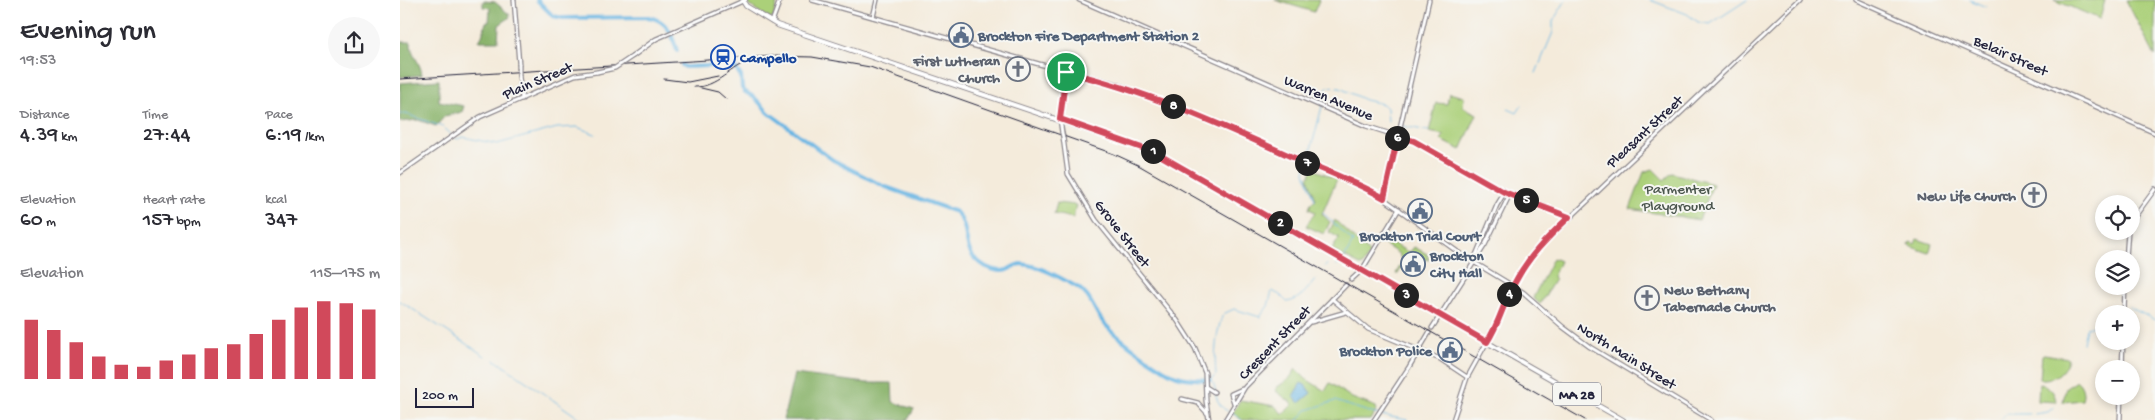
<!DOCTYPE html>
<meta charset="utf-8">
<style>
body{margin:0;font-family:"Gochi Hand",sans-serif;background:#f7f7f7;color:#2b2b33;height:100vh;display:flex;flex-direction:column;font-size:19px;white-space:nowrap}
*{box-sizing:border-box;margin:0}
p{font-size:16px;color:#7c7c81}
.icon{flex:none;width:28px;height:28px;fill:none;stroke:currentColor;stroke-width:2;stroke-linecap:round;stroke-linejoin:round}
.map{position:relative;flex:1;overflow:hidden}
.side{display:flex;flex-direction:column;background:#fff;width:400px}
.side>*{flex:none}
.buttons{position:absolute;left:1695px;top:195px;display:grid;gap:10px}
.buttons a{display:grid;place-items:center;width:45px;height:45px;border-radius:50%;background:#fff;box-shadow:0 2px 8px #0003;font-size:25px}
.scale{position:absolute;left:15px;bottom:12px;width:59px;box-sizing:border-box;padding-left:5px;border:2px solid #22223b;border-top:0;font-size:14px;line-height:18px;white-space:nowrap;color:#22223b;-webkit-text-stroke:4px #f6f6f2;paint-order:stroke}
.pin{position:absolute;display:grid;place-items:center;width:42px;height:42px;color:#fff;margin:-21px;border:2px solid #fff;border-radius:50%;box-shadow:0 1px 5px #0007}
.km{position:absolute;width:25px;height:25px;margin:-12px;border-radius:50%;background:#222;color:#fff;font-size:14px;line-height:25px;text-align:center}
.round{display:grid;place-items:center;flex:none;width:52px;height:52px;border-radius:26px;background:#f7f7f7}
.summary{display:flex;align-items:center;justify-content:space-between;height:85px;padding:0 20px}
h1{font-size:28px;font-weight:600;line-height:38px}
.metrics{display:grid;grid-template-columns:repeat(3,1fr);gap:8px;height:85px;padding:5px 20px}
.metrics div{display:grid;align-content:center}
.metrics b{font-size:21px;font-weight:600}
.metrics small{font-size:14px;font-weight:400}
.metrics p{font-size:14px}
.chart{height:140px;padding:10px 20px}
.chart p{display:flex;justify-content:space-between}
.chart svg{width:100%;height:90px;margin-top:5px;stroke:#d1495b;stroke-width:6}
main{display:flex;flex:1;min-height:0}
.map>svg:first-child{display:block}
</style>
<main>
<section class="side">
<div class="summary"><div><h1>Evening run</h1><p>19:53</p></div><a class="round"><svg class="icon" aria-label="share" viewBox="0 0 24 24"><path d="M12 15V3M7 8l5-5 5 5M5 13v7h14v-7"/></svg></a></div>
<div class="metrics">
<div><p>Distance</p><b>4.39<small> km</small></b></div>
<div><p>Time</p><b>27:44</b></div>
<div><p>Pace</p><b>6:19<small> /km</small></b></div>
</div>
<div class="metrics">
<div><p>Elevation</p><b>60<small> m</small></b></div>
<div><p>Heart rate</p><b>157<small> bpm</small></b></div>
<div><p>kcal</p><b>347</b></div>
</div>
<div class="chart"><p><span>Elevation</span>115–175 m</p>
<svg viewBox="0 0 160 44" preserveAspectRatio="none"><path d="M5 44V15M15 44V20M25 44V26M35 44V33M45 44V37M55 44V38M65 44V35M75 44V32M85 44V29M95 44V27M105 44V22M115 44V15M125 44V9M135 44V6M145 44V7M155 44V10"/></svg>
</div>
</section>
<div class="map">
<svg width="1755" height="420" viewBox="0 0 1755 420">
<rect width="100%" height="100%" fill="#f6f6f2"/>
<filter id="ink" filterUnits="userSpaceOnUse"><feTurbulence type="fractalNoise" baseFrequency=".02" numOctaves="2"/><feDisplacementMap in="SourceGraphic" scale="10" xChannelSelector="R" yChannelSelector="G"/><feConvolveMatrix kernelMatrix="1 2 1 2 8 2 1 2 1" color-interpolation-filters="sRGB"/></filter>
<filter id="wash" filterUnits="userSpaceOnUse"><feTurbulence type="fractalNoise" baseFrequency=".0096" numOctaves="4" result="noise"/><feDisplacementMap in="SourceGraphic" scale="20" xChannelSelector="R" yChannelSelector="G"/><feGaussianBlur stdDeviation="1.12" result="paint"/><feColorMatrix in="noise" values="0 0 0 0 0 0 0 0 0 0 0 0 0 0 0 0 0 1.4 0 .05"/><feComposite in="paint" operator="in"/></filter>
<g filter="url(#wash)">
<rect width="100%" height="100%" fill="#f4ebdb"/>
<g fill="#abd079" stroke="#66795a">
<polygon points="350,0 378,0 373,18 370,19 349,5 347,2"/>
<polygon points="875,0 919,0 914,12"/>
<polygon points="1654,0 1705,0 1700,19"/>
<polygon points="1726,0 1755,0 1755,56"/>
<polygon points="668,55 684,60 682,73 665,69"/>
<polygon points="1049,93 1064,97 1063,107 1077,114 1061,150 1041,140 1044,135 1029,132 1036,103 1047,104"/>
<polygon points="913,169 937,179 922,214 930,222 924,234 906,226 915,212 909,209 911,203 916,200 908,178"/>
<polygon points="1253,169 1264,180 1272,173 1313,184 1299,220 1230,209 1244,172"/>
<polygon points="657,203 676,205 673,218 654,214"/>
<polygon points="935,220 970,254 962,266 932,250 939,238 929,232"/>
<polygon points="985,239 1008,252 1011,251 1014,247 1027,254 1029,260 1015,257 1008,264 1004,262 998,274 996,274 1002,262 999,254 982,243"/>
<polygon points="1517,239 1532,244 1529,253 1509,246 1510,242 1515,244"/>
<polygon points="1153,258 1160,261 1153,277 1155,279 1140,304 1133,298"/>
<path d="M1644,354l24,4c-3,14 -13,22 -28,21l2,-24z"/>
<polygon points="896,369 906,379 925,391 930,383 952,398 976,407 977,410 971,420 842,420 833,413 840,400 875,406 883,414 893,404 876,391 876,388 889,379"/>
<path d="M1677,381c6,5 7,13 5,19l-19,2 3,-14z"/>
<path d="M1639,384c10,1 16,8 17,18l-18,-1z"/>
</g>
<g fill="#88b269" stroke="#556a52">
<polygon points="83,1 95,2 110,15 109,18 99,25 98,41 79,41 82,36 86,22 89,22 90,8 83,7"/>
<path d="M0,42h11c-1,12 10,20 11,33l-22,2z"/>
<polygon points="39,80 39,101 64,106 62,112 45,116 36,126 18,120 0,122 0,83"/>
<polygon points="394,374 467,383 492,383 493,402 514,409 508,420 383,420"/>
</g>
<polygon fill="#6ab6e3" stroke="#466c8f" points="901,383 905,385 911,393 899,403 893,396"/>
<g fill="none" stroke-linecap="round" stroke-linejoin="round">
<g stroke="#6ab6e3" stroke-width="1">
<polyline points="1250,0 1287,14 1298,22 1310,24 1347,0"/>
<polyline points="1570,0 1586,7"/>
<polyline points="1136,73 1153,32 1153,21 1166,0"/>
<polyline points="1108,109 1117,113 1122,105"/>
<polyline points="0,114 6,114 43,127 51,134"/>
<polyline points="1002,126 1029,131"/>
<polyline points="55,138 58,139 63,137 97,144 157,128 177,127 195,134"/>
<polyline points="908,161 927,87 940,88 965,100 983,104 987,108 988,122"/>
<polyline points="906,165 905,173 915,200"/>
<polyline points="923,213 953,242 942,262 937,265"/>
<polyline points="925,266 927,265"/>
<polyline points="0,301 85,356"/>
<polyline points="1729,307 1755,320"/>
<polyline points="1712,314 1721,307"/>
<polyline points="1683,343 1686,328 1697,325 1704,321"/>
<polyline points="95,360 182,420"/>
<polyline points="1635,414 1648,412 1654,407"/>
<path d="M842,420c-7,-7 -18,-8 -23,-17 -5,-7 -2,-17 -8,-23l5,-5c-2,-20 0,-43 7,-61l11,-5 26,8 8,-11 4,-15 8,4 7,7c14,-2 21,-14 30,-24"/>
<polyline points="898,420 907,410 935,401 975,414 1007,420"/>
<polyline points="1601,420 1606,414 1629,414"/>
</g>
<g stroke="#6ab6e3" stroke-width="4">
<path d="M137,0l16,16 10,2 86,-1c19,4 23,17 28,34"/>
<path d="M282,65l3,2 48,-2 8,11 1,12 2,3 11,7 14,15 64,47 50,26 73,26c15,15 5,38 23,50 7,6 19,11 28,8 5,-2 9,-6 14,-6 18,1 40,14 56,23 14,8 17,25 27,36 9,12 60,49 73,53 11,4 23,3 34,4"/>
</g>
</g>
</g>
<g filter="url(#ink)">
<g fill="none" stroke-linecap="round" stroke-linejoin="round">
<defs>
<g id="secondary">
<polyline points="114,0 119,64"/>
<polyline points="412,0 639,64 717,84 817,124 976,193 1062,255 1123,292 1163,327 1190,347 1311,420"/>
<polyline points="679,0 966,126 1013,141 1104,191 1169,217"/>
<polyline points="1456,0 1755,133"/>
<polyline points="473,17 477,0"/>
<polyline points="372,22 380,0"/>
<polyline points="233,56 256,39 343,1"/>
<polyline points="119,76 122,99"/>
<polyline points="662,133 660,119 666,72"/>
<polyline points="663,137 668,174 696,220 777,320 795,348 805,373 806,401 809,420"/>
<polyline points="0,173 80,117 175,75 197,72"/>
<polyline points="984,198 1029,0"/>
<polyline points="1731,222 1755,189"/>
<polyline points="1726,259 1728,231"/>
<polyline points="1073,262 1097,205 1105,192"/>
<polyline points="951,280 962,270 999,209"/>
<polyline points="932,299 968,329 1040,359 1067,377"/>
<polyline points="1724,314 1725,286"/>
<polyline points="911,322 946,312"/>
<polyline points="1032,328 1085,245 1110,194"/>
<polyline points="1722,369 1723,341"/>
<polyline points="806,387 814,392"/>
<polyline points="782,399 798,403 807,413"/>
<polyline points="834,403 831,394 842,389"/>
<polyline points="825,420 845,387 946,285"/>
<polyline points="974,420 1009,367 1029,333"/>
<polyline points="1053,420 1067,378 1098,322 1113,285 1135,251 1400,0"/>
<polyline points="1720,420 1721,396"/>
</g>
<polyline id="primary" points="345,0 343,1 346,6 377,25 756,153 1223,420"/>
</defs>
<use href="#secondary" stroke="#8b868b" stroke-width="5.5"/>
<use href="#primary" stroke="#8b868b" stroke-width="6"/>
<use href="#secondary" stroke="#fff" stroke-width="3"/>
<use href="#primary" stroke="#fff" stroke-width="4"/>
<g stroke="#22223b" stroke-width="1">
<polyline points="0,79 373,56 412,57 470,67 714,154 740,166 1185,420"/>
<polyline points="264,79 288,82 318,76"/>
<path d="M294,87c23,1 37,-21 57,-27"/>
<polyline points="301,88 318,92 326,99"/>
</g>
<defs>
<g id="secondary-bridge">
<polyline points="119,64 119,76"/>
<polyline points="197,72 215,68 233,56"/>
<polyline points="662,133 663,137"/>
</g>
</defs>
<use href="#secondary-bridge" stroke="#8b868b" stroke-width="5.5" stroke-linecap="butt"/>
<use href="#secondary-bridge" stroke="#fff" stroke-width="3"/>
</g>
</g>
<g fill="none" stroke-linecap="round" stroke-linejoin="round" filter="url(#ink)">
<defs>
<path id="route" d="M666,72c78,18 151,51 224,84 31,13 65,25 94,42l14,-62 16,5 90,51 65,25c-22,21 -42,41 -56,69 -10,18 -14,38 -26,56l-331,-189 -96,-34z"/>
</defs>
<use href="#route" stroke="#fff" stroke-width="10"/>
<use href="#route" stroke="#d1495b" stroke-width="6"/>
</g>
<defs>
<symbol id="civic-ring" viewBox="-11 -11 22 22"><circle r="9.5" fill="#f6f6f2" stroke="#5c6f8a" stroke-width="1.5"/><path d="M-.6-6.5H3V-4.5H.6V-3L4-1V1h2V6H-6V1h2V-1L-.6-3ZM-1.2 2.5V6h2.4V2.5Z" fill="#5c6f8a"/></symbol>
<symbol id="station-ring" viewBox="-11 -11 22 22"><circle r="9.5" fill="#f6f6f2" stroke="#1a4fb4" stroke-width="1.5"/><path d="M-3-6H3Q5-6 5-4V2Q5 4 3 4L4.5 6H3L1.5 4h-3L-3 6H-4.5L-3 4Q-5 4-5 2V-4Q-5-6-3-6ZM-3.5-4v3h7v-3ZM-3.5 1v1.5H-2V1ZM2 1v1.5H3.5V1Z" fill="#1a4fb4"/></symbol>
<symbol id="church-ring" viewBox="-11 -11 22 22"><circle r="9.5" fill="#f6f6f2" stroke="#6b7280" stroke-width="1.5"/><path d="M-1.2-6h2.4v3.5h3.3v2.4h-3.3V6h-2.4V-.1h-3.3v-2.4h3.3Z" fill="#6b7280"/></symbol>
</defs>
<g fill-rule="evenodd">
<use href="#civic-ring" x="547" y="21" width="28" height="28"/>
<use href="#station-ring" x="309" y="43" width="28" height="28"/>
<use href="#church-ring" x="604" y="55" width="28" height="28"/>
<use href="#church-ring" x="1620" y="181" width="28" height="28"/>
<use href="#civic-ring" x="1006" y="197" width="28" height="28"/>
<use href="#civic-ring" x="999" y="250" width="28" height="28"/>
<use href="#church-ring" x="1233" y="284" width="28" height="28"/>
<use href="#civic-ring" x="1036" y="336" width="28" height="28"/>
</g>
<g text-anchor="middle" stroke-width="4" stroke-linejoin="round" paint-order="stroke">
<rect fill="#f6f6f2" stroke="#626272" stroke-width="1" x="1153" y="382.5" width="48" height="23" rx="4"/>
<g font-size="14" font-weight="bold" fill="#22223b">
<text x="1177" y="399">MA 28</text>
</g>
<g font-size="15" font-weight="bold" fill="#4e5e75" stroke="#f6f6f2" text-anchor="start">
<text x="578" y="40">Brockton Fire Department Station 2</text>
<text x="1020" y="240" text-anchor="middle">Brockton Trial Court</text>
<text x="1030" y="260">Brockton<tspan x="1030" dy="17">City Hall</tspan></text>
<text x="1032" y="355" text-anchor="end">Brockton Police</text>
</g>
<g font-size="15" fill="#22223b" stroke="#f6f6f2">
<text transform="translate(1611 55) rotate(24)" y="5">Belair Street</text>
<text transform="translate(137 80) rotate(-23)" y="5">Plain Street</text>
<text transform="translate(929 97) rotate(23)" y="5">Warren Avenue</text>
<text transform="translate(1244 131) rotate(-43)" y="5">Pleasant Street</text>
<text transform="translate(723 233) rotate(52)" y="5">Grove Street</text>
<text transform="translate(874 342) rotate(-46)" y="5">Crescent Street</text>
<text transform="translate(1227 355) rotate(32)" y="5">North Main Street</text>
</g>
<g font-size="15" font-weight="bold" fill="#164399" stroke="#f6f6f2" text-anchor="start">
<text x="340" y="62">Campello</text>
</g>
<g font-size="15" font-weight="bold" fill="#5b616d" stroke="#f6f6f2" text-anchor="end">
<text x="600" y="65">First Lutheran<tspan x="600" dy="17">Church</tspan></text>
<text x="1616" y="200">New Life Church</text>
<text x="1264" y="294" text-anchor="start">New Bethany<tspan x="1264" dy="17">Tabernacle Church</tspan></text>
</g>
<g font-size="15" fill="#4b564e" stroke="#f6f6f2">
<text x="1278" y="193">Parmenter<tspan x="1278" dy="17">Playground</tspan></text>
</g>
</g>
</svg>
<div class="buttons">
<a><svg class="icon" aria-label="locate" viewBox="0 0 24 24"><circle cx="12" cy="12" r="6"/><path d="M12 2v4M12 18v4M2 12h4M18 12h4"/></svg></a>
<a><svg class="icon" aria-label="layers" viewBox="0 0 24 24"><path d="M12 4l9 5-9 5-9-5zM3 14l9 5 9-5"/></svg></a>
<a>+</a>
<a>−</a>
</div>
<div class="scale">200 m</div>
<div class="pin" style="left:666px;top:72px;background:#1e9e55"><svg class="icon" aria-label="arrive" viewBox="0 0 24 24"><path d="M6 21V4h12l-3 4 3 4H6"/></svg></div>
<b class="km" style="left:753px;top:151px">1</b>
<b class="km" style="left:880px;top:223px">2</b>
<b class="km" style="left:1006px;top:295px">3</b>
<b class="km" style="left:1109px;top:294px">4</b>
<b class="km" style="left:1126px;top:200px">5</b>
<b class="km" style="left:997px;top:138px">6</b>
<b class="km" style="left:907px;top:163px">7</b>
<b class="km" style="left:773px;top:106px">8</b>
</div>
</main>
